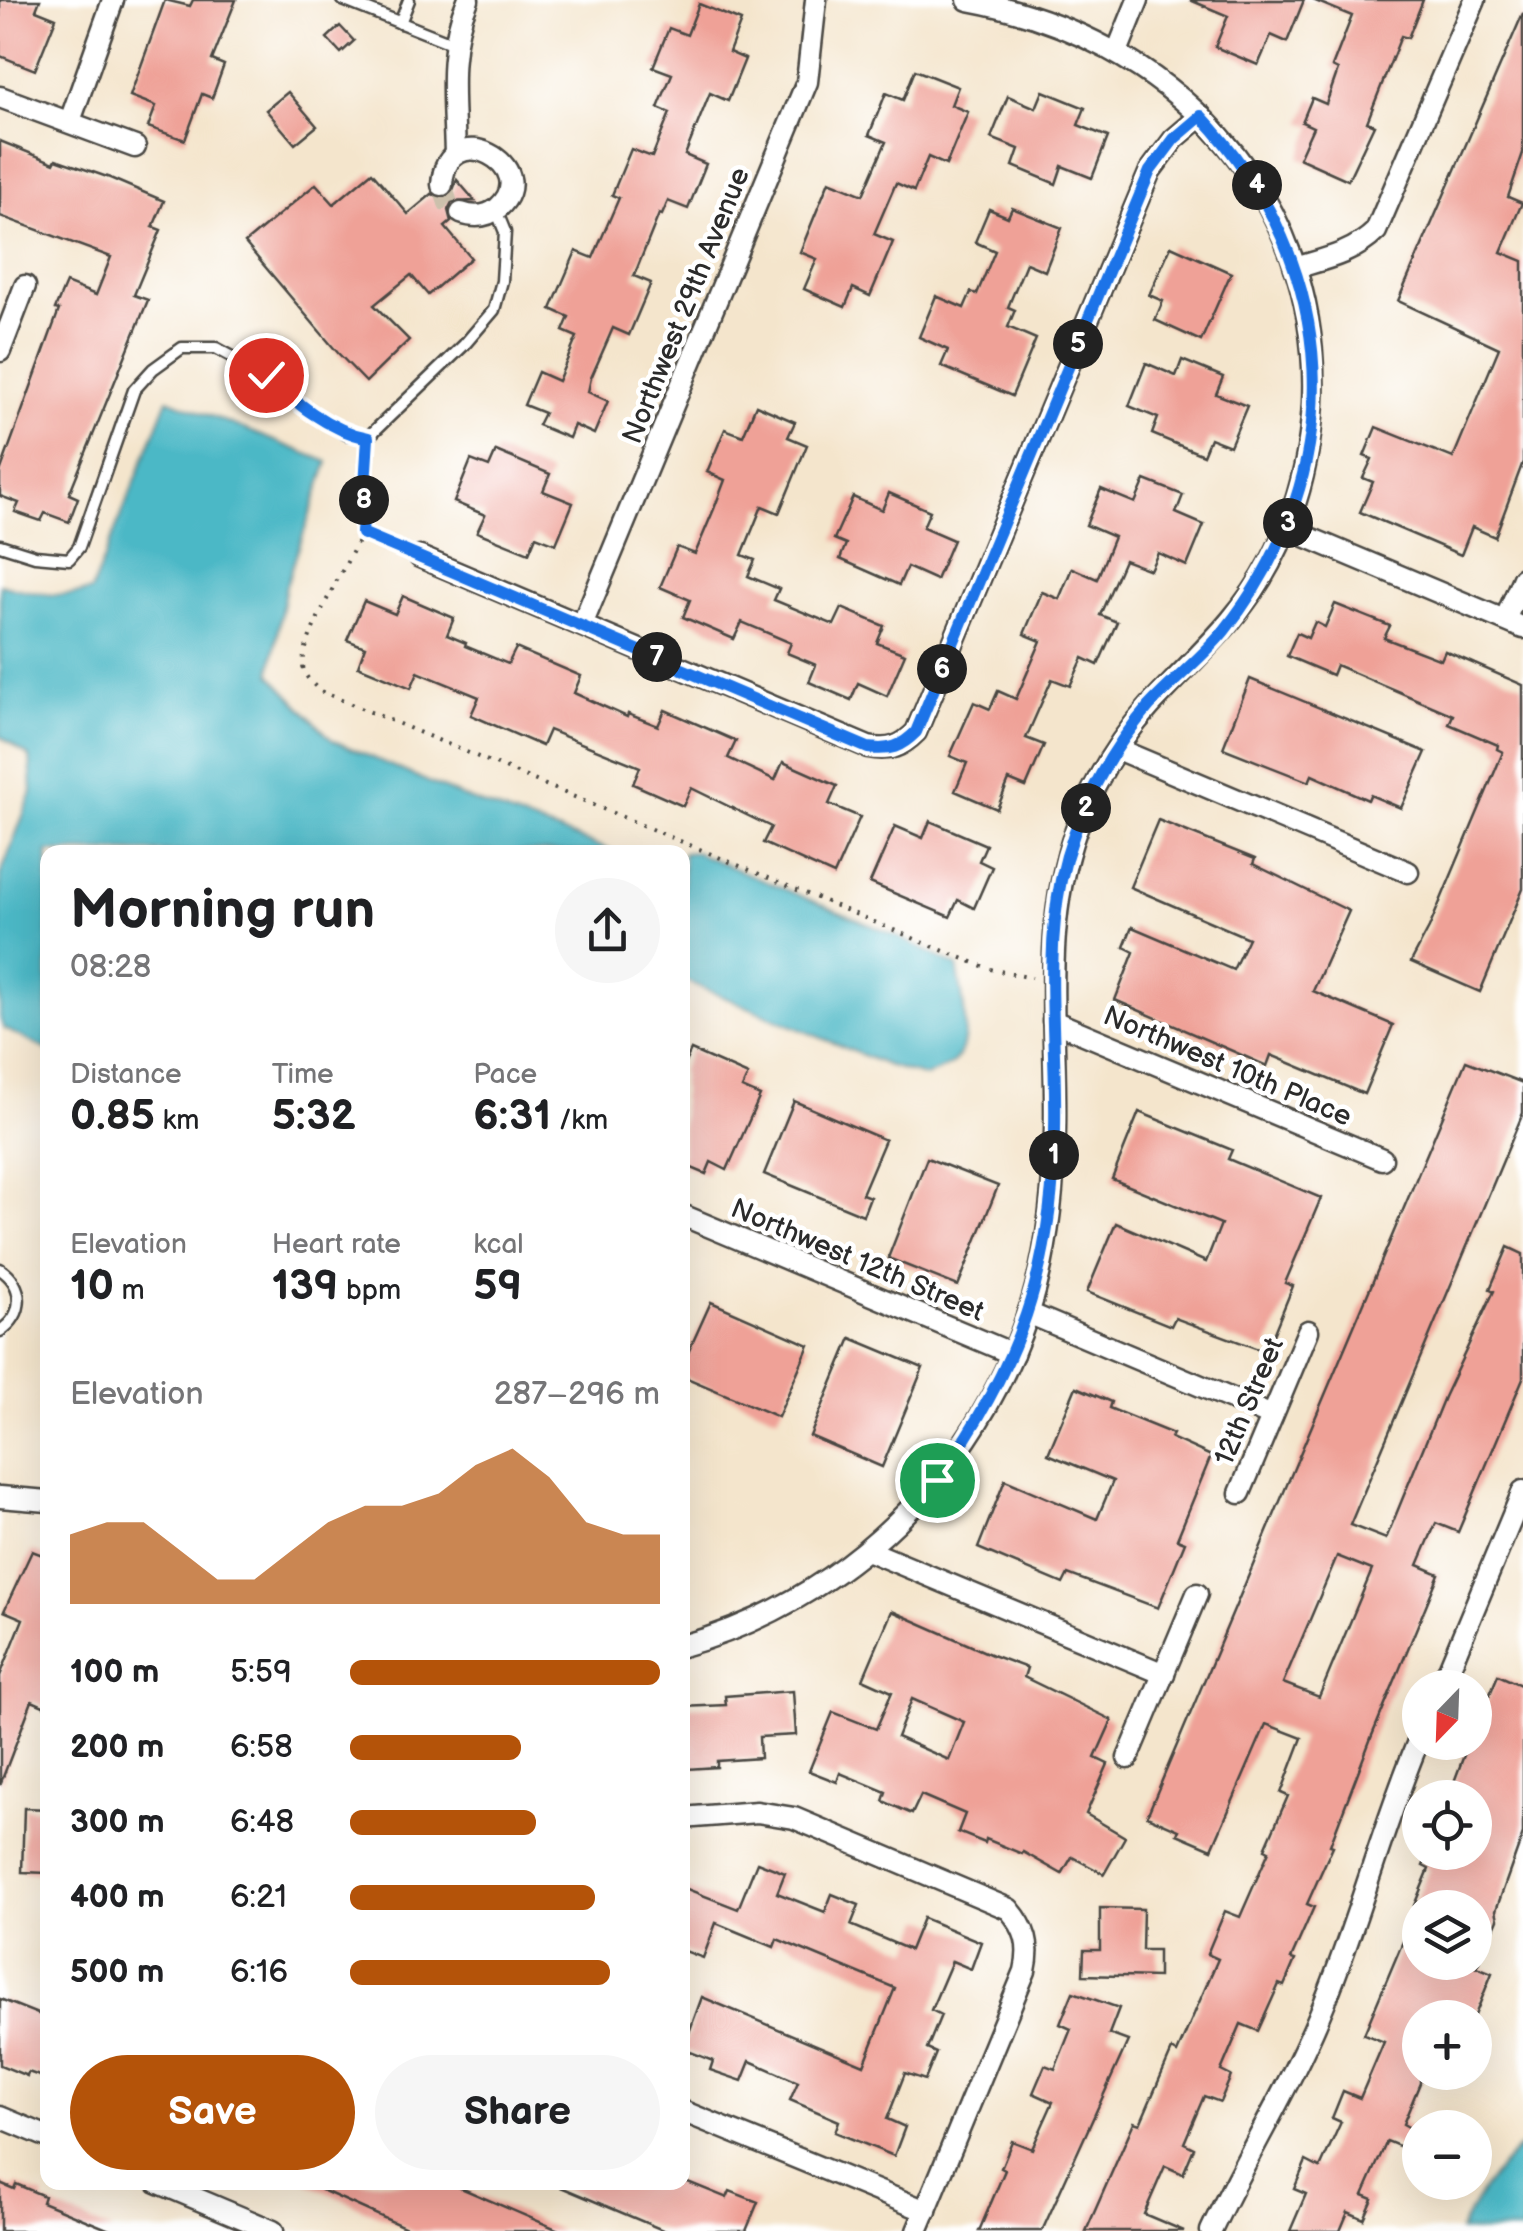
<!DOCTYPE html>
<meta charset="utf-8">
<style>
body{margin:0;font-family:"Balsamiq Sans",sans-serif;background:#f6f6f6;color:#202124;height:100vh;display:flex;flex-direction:column;font-size:38px;white-space:nowrap}
*{box-sizing:border-box;margin:0}
p{font-size:32px;color:#757577}
.icon{flex:none;width:55px;height:55px;fill:none;stroke:currentColor;stroke-width:2;stroke-linecap:round;stroke-linejoin:round}
.map{position:relative;flex:1;overflow:hidden}
.details{position:absolute;left:40px;top:845px;width:650px;height:1345px;display:flex;flex-direction:column;background:#fff;border-radius:20px;box-shadow:0 10px 40px #0002}
.details>*{flex:none}
.needle{width:65px;rotate:203deg}
.controls{position:absolute;left:1402px;top:1670px;display:grid;gap:20px}
.controls a{display:grid;place-items:center;width:90px;height:90px;border-radius:50%;background:#fff;box-shadow:0 10px 40px #0002;font-size:50px}
.pin{position:absolute;display:grid;place-items:center;width:85px;height:85px;color:#fff;margin:-42px;border:5px solid #fff;border-radius:50%;box-shadow:0 2px 10px #0007}
.km{position:absolute;width:50px;height:50px;margin:-25px;border-radius:50%;background:#222;color:#fff;font-size:28px;line-height:50px;text-align:center}
.round{display:grid;place-items:center;flex:none;width:105px;height:105px;border-radius:52px;background:#f6f6f6}
.headline{display:flex;align-items:center;justify-content:space-between;height:170px;padding:0 30px}
h1{font-size:55px;font-weight:800;line-height:75px}
.metrics{display:grid;grid-template-columns:repeat(3,1fr);gap:15px;height:170px;padding:10px 30px}
.metrics div{display:grid;align-content:center}
.metrics b{font-size:42px;font-weight:800}
.metrics small{font-size:28px;font-weight:400}
.metrics p{font-size:28px}
.chart{height:280px;padding:20px 30px}
.chart p{display:flex;justify-content:space-between}
.chart svg{width:100%;height:180px;margin-top:10px;fill:#b45309;opacity:.7}
.button{display:flex;gap:20px;margin-top:auto;padding:20px 30px}
.button a{flex:1;height:115px;border-radius:60px;background:#b45309;color:#fff;font-size:40px;font-weight:800;line-height:115px;text-align:center}
.button a+a{background:#f6f6f6;color:#202124}
ul{padding:0 30px;list-style:none;font-size:32px}
li{display:grid;grid-template-columns:160px 120px 1fr;align-items:center;height:75px}
li i{height:25px;border-radius:12px;background:#b45309}
.map>svg:first-child{display:block}
</style>
<div class="map">
<svg width="1523" height="2231" viewBox="0 0 1523 2231">
<rect width="100%" height="100%" fill="#fff"/>
<filter id="ink" filterUnits="userSpaceOnUse"><feTurbulence type="fractalNoise" baseFrequency=".01" numOctaves="2"/><feDisplacementMap in="SourceGraphic" scale="20" xChannelSelector="R" yChannelSelector="G"/><feConvolveMatrix kernelMatrix="1 2 1 2 8 2 1 2 1" color-interpolation-filters="sRGB"/></filter>
<filter id="wash" filterUnits="userSpaceOnUse"><feTurbulence type="fractalNoise" baseFrequency=".0048" numOctaves="4" result="noise"/><feDisplacementMap in="SourceGraphic" scale="40" xChannelSelector="R" yChannelSelector="G"/><feGaussianBlur stdDeviation="2.25" result="paint"/><feColorMatrix in="noise" values="0 0 0 0 0 0 0 0 0 0 0 0 0 0 0 0 0 1.4 0 .05"/><feComposite in="paint" operator="in"/></filter>
<g filter="url(#wash)">
<rect width="100%" height="100%" fill="#f4e5cc"/>
<g fill="#4bb8c6" stroke="#3b7278" stroke-width="2.5">
<path d="M168,399l160,63 -42,123 -16,89 62,66 133,58 150,54h-567l-1,198 -44,-22 -3,-11v-141l32,-84 -2,-35 -30,-21v-152c31,9 59,15 91,7z"/>
<path d="M695,852l197,82 65,32c4,24 17,76 -2,95 -6,7 -21,11 -29,16l-40,-12 -203,-85v-127z"/>
<path d="M1523,2144v87h-63c15,-34 36,-61 63,-87z"/>
</g>
<g id="blocks">
<g fill="#efa197" fill-rule="evenodd">
<polygon points="0,0 40,0 36,10 56,18 35,70 0,56"/>
<polygon points="165,0 190,6 193,0 236,0 212,60 224,65 212,98 202,94 185,140 148,127 156,106 130,96"/>
<polygon points="1190,0 1304,0 1287,42 1271,35 1258,65 1215,47 1228,16"/>
<polygon points="1313,0 1423,0 1408,38 1401,36 1367,122 1374,125 1348,180 1299,158 1313,127 1302,122 1312,98 1326,104 1338,70 1332,67 1352,16"/>
<polygon points="699,4 741,21 729,52 745,59 728,101 710,93 685,155 706,164 688,209 668,201 662,215 659,214 634,276 651,283 629,335 613,328 591,378 588,392 608,401 594,434 574,425 569,438 538,425 544,413 524,405 538,372 558,381 577,337 563,331 569,317 551,309 576,251 593,258 619,198 612,195 631,149 652,157 670,113 658,108 672,74 653,67 669,28 687,35"/>
<polygon points="1523,13 1523,153 1508,197 1522,203 1501,252 1523,261 1523,462 1495,537 1472,527 1461,555 1360,512 1373,482 1363,478 1372,459 1364,456 1376,427 1453,458 1499,348 1398,301"/>
<polygon points="340,26 354,41 341,53 327,38"/>
<polygon points="915,70 958,87 951,105 968,112 946,165 928,157 914,191 896,183 874,234 893,242 870,296 853,288 845,307 804,289 817,259 800,252 829,181 863,195 886,142 869,135 886,93 903,100"/>
<polygon points="1043,91 1085,108 1078,125 1108,137 1092,178 1062,166 1056,184 1013,166 1019,149 991,138 1008,96 1036,108"/>
<polygon points="288,92 317,126 295,144 266,110"/>
<polygon points="0,141 54,163 56,159 110,178 164,201 153,227 161,230 134,295 148,300 69,494 78,498 69,522 45,513 41,521 15,512 19,503 0,496 0,472 59,310 55,309 66,283 96,295 111,257 0,216"/>
<polygon points="372,172 408,214 432,194 440,198 451,195 457,180 475,201 452,202 448,210 451,222 445,227 471,258 428,295 411,275 374,305 409,340 366,382 338,353 245,243 316,184 334,204"/>
<polygon points="1012,208 1062,228 1045,271 1026,263 1008,307 1015,310 1008,327 1036,339 1012,396 941,366 948,350 919,337 936,296 964,308 971,292 977,294 995,251 975,242 989,209 1008,217"/>
<polygon points="1171,246 1231,273 1201,341 1155,320 1163,301 1149,295"/>
<polygon points="1182,360 1223,377 1216,394 1247,406 1230,446 1210,438 1203,455 1152,434 1158,418 1129,406 1146,363 1176,376"/>
<polygon points="756,405 795,422 788,437 807,445 779,513 762,506 742,555 755,560 748,576 779,589 774,600 834,625 842,608 884,626 877,643 905,654 887,696 858,683 851,700 809,682 816,665 787,653 791,643 742,622 734,639 683,617 690,600 660,587 677,547 695,554 714,509 725,480 707,472 725,429 743,436"/>
<polygon points="496,451 550,474 543,491 573,503 556,544 536,536 529,553 477,532 485,515 454,502 471,460 489,467"/>
<polygon points="1145,480 1183,495 1176,513 1204,525 1187,566 1158,553 1150,570 1124,560 1100,615 1117,622 1098,665 1083,658 1070,686 1052,679 1026,738 1044,745 1026,787 1009,780 997,809 955,791 967,763 950,756 974,702 990,709 998,691 1016,699 1041,641 1024,634 1042,592 1059,599 1072,568 1097,579 1114,537 1086,525 1101,489 1135,503"/>
<polygon points="889,493 930,511 923,527 953,540 936,580 907,567 899,585 840,559 846,544 834,539 853,497 882,510"/>
<polygon points="403,596 454,618 447,635 466,643 465,646 508,664 516,648 581,676 574,693 627,717 628,714 658,726 665,710 736,741 728,758 775,780 783,762 837,786 829,804 860,817 834,875 763,843 771,827 691,788 683,806 633,784 640,767 549,730 542,746 471,715 479,697 418,672 411,688 358,666 365,647 347,640 364,601 395,614"/>
<polygon points="1335,604 1390,626 1384,638 1441,660 1445,651 1523,685 1523,889 1480,992 1411,962 1429,928 1503,752 1497,749 1498,745 1449,724 1453,715 1336,665 1332,675 1287,656 1297,633 1308,638 1315,622 1325,627"/>
<polygon points="1250,679 1426,752 1401,808 1370,795 1368,800 1312,775 1309,782 1223,748"/>
<polygon points="1158,820 1255,859 1253,864 1349,911 1313,991 1393,1025 1364,1094 1271,1055 1267,1066 1115,1000 1134,952 1124,947 1132,927 1233,970 1248,938 1130,887"/>
<polygon points="930,821 986,845 979,861 992,867 974,908 958,900 950,917 870,883 895,826 923,838"/>
<polygon points="691,1050 748,1075 742,1088 760,1096 727,1170 711,1162 706,1174 682,1164 682,1069"/>
<path d="M1466,1061l57,22v30l-173,412 36,14 58,-142 50,-106 -4,-2 18,-42 15,7v124l-65,154 -22,-9 -18,42 21,9 -68,164 -41,107 3,1 -26,58 7,3 -23,52 4,1 -11,26 -5,-2 -21,47 -17,-7 -20,47 10,5 -11,26 -16,-6 -20,47 10,5 -11,26 -18,-8 -21,48 40,17h-98l48,-109 6,2 32,-74 5,3 41,-94 -11,-5 18,-43 15,6 29,-66 -4,-2 23,-53 -7,-3 21,-55 -36,-14 -54,125 -35,-15 2,-4 -32,-14zM1337,1556l35,14 -53,127 -36,-14z"/>
<polygon points="794,1101 885,1140 862,1194 870,1197 863,1215 764,1174"/>
<polygon points="1139,1112 1232,1150 1228,1159 1321,1198 1285,1283 1293,1286 1266,1352 1175,1318 1171,1326 1087,1292 1116,1223 1206,1262 1221,1224 1112,1179"/>
<polygon points="927,1158 998,1186 958,1286 888,1258"/>
<polygon points="711,1302 809,1345 778,1417 682,1376 682,1366"/>
<polygon points="851,1338 923,1368 882,1467 810,1436"/>
<polygon points="1076,1387 1111,1402 1109,1408 1173,1434 1171,1438 1211,1456 1177,1539 1185,1542 1158,1608 1068,1574 1063,1584 978,1548 1005,1480 1097,1519 1113,1481 1048,1454"/>
<polygon points="32,1551 48,1557 48,1708 32,1701 0,1785 0,1676 23,1619 4,1611"/>
<path d="M892,1611l100,44 35,13 -3,9 88,43 -17,38 13,6 -22,50 39,23 -21,37 -32,-17 -10,17 -39,-22 -1,2 -36,-15 -1,4 -27,-11 7,-18 -44,-19 -9,19 -29,-13 3,-9 -46,-19 -3,9 -28,-11 24,-59 43,17 16,-37 -29,-13zM912,1699l52,23 -15,38 -52,-23z"/>
<path d="M1498,1675l25,11v148l-27,76 2,9 -21,48 15,6 -18,45h-54v65l-17,41 9,5 -8,19 -17,-7 -24,54 10,4 -9,20 -16,-7 -8,19h-50l16,-37 -12,-5 12,-28 14,7 21,-46 -9,-4 11,-27 17,7 24,-56 -20,-8 53,-126h-4l16,-39 -6,-3 6,-14h46v-54h-27l21,-56h6v-12zM1420,1908h55v54h-55z"/>
<polygon points="793,1691 796,1735 759,1737 760,1758 717,1761 717,1767 687,1769 686,1759 682,1759 682,1707 726,1705 725,1696"/>
<polygon points="24,1808 48,1809 48,1873 22,1872"/>
<polygon points="757,1862 785,1873 777,1893 825,1912 832,1894 859,1905 851,1925 910,1950 923,1918 981,1942 971,1969 952,1961 931,2010 941,2015 927,2049 936,2053 925,2080 905,2073 887,2119 905,2127 894,2156 835,2132 839,2121 790,2100 798,2082 750,2061 742,2081 710,2070 713,2061 683,2049 702,1997 864,2065 895,1988 777,1939 774,1947 716,1923 703,1958 682,1950 682,1887 738,1909"/>
<polygon points="1100,1908 1143,1909 1142,1950 1158,1950 1158,1977 1083,1975 1084,1950 1100,1950"/>
<polygon points="1073,1992 1119,2008 1109,2034 1128,2041 1042,2231 979,2231 1005,2170 1001,2168 1012,2141 1032,2149 1053,2102 1033,2093 1045,2065 1055,2069 1071,2029 1060,2024"/>
<polygon points="0,1999 48,2018 48,2079 28,2072 27,2076 0,2065"/>
<polygon points="304,2182 447,2182 561,2231 413,2231"/>
<polygon points="549,2182 688,2182 727,2198 730,2191 758,2202 746,2231 665,2231"/>
<polygon points="0,2183 14,2189 16,2184 44,2196 42,2202 112,2231 0,2231"/>
</g>
</g>
</g>
<g filter="url(#ink)">
<use href="#blocks" fill-opacity="0" stroke="#494743" stroke-width="2.5"/>
<g fill="none" stroke-linecap="round" stroke-linejoin="round">
<polyline stroke="#ccc0ac" stroke-width="20" stroke-dasharray="20 10" stroke-linecap="butt" points="442,185 448,203 461,213"/>
<defs>
<g id="service">
<polyline points="343,0 454,44"/>
<polyline points="400,23 409,0"/>
<polyline points="0,545 35,556 69,559 79,547 134,390 153,369 182,348 216,348 266,375 294,401 346,434 368,437 464,345 494,310 502,281 505,232 496,210"/>
<path d="M0,1269c25,16 25,46 0,62"/>
</g>
<g id="minor">
<polyline points="1117,52 1138,0"/>
<polyline points="0,97 135,147"/>
<polyline points="70,121 113,0"/>
<path d="M455,155c-1,-52 -9,-105 13,-155"/>
<path d="M442,185c4,-72 103,-18 56,23 -11,9 -23,10 -37,5"/>
<path d="M1295,268c30,-9 59,-15 81,-37l99,-231"/>
<polyline points="0,351 25,286"/>
<polyline points="1286,528 1523,628"/>
<path d="M420,557l448,190c22,4 33,0 48,-15l234,-561 24,-32 27,-23"/>
<polyline points="1505,620 1523,578"/>
<polyline points="582,625 807,82 816,0"/>
<polyline points="1117,749 1408,872"/>
<polyline points="1053,1021 1382,1159"/>
<polyline points="682,1215 1013,1354"/>
<polyline points="1028,1313 1272,1416"/>
<polyline points="1240,1493 1308,1331"/>
<polyline points="0,1497 48,1501"/>
<polyline points="867,1550 1164,1674"/>
<path d="M682,1646c163,-45 293,-173 346,-332 20,-59 26,-124 27,-185 2,-102 -14,-201 21,-299 16,-45 42,-89 74,-124 43,-47 90,-86 120,-143 26,-49 40,-104 43,-160 9,-212 -144,-366 -345,-403"/>
<polyline points="1441,1688 1523,1491"/>
<polyline points="1128,1758 1197,1594"/>
<path d="M682,1818l75,-6 37,6 215,91c17,20 22,36 16,62l-108,260"/>
<polyline points="682,2111 926,2211"/>
<polyline points="0,2117 48,2137"/>
<polyline points="157,2182 273,2231"/>
<path d="M1211,2231c36,-77 82,-149 113,-227 36,-88 59,-180 96,-267"/>
</g>
</defs>
<use href="#service" stroke="#494743" stroke-width="15"/>
<use href="#minor" stroke="#494743" stroke-width="25"/>
<g stroke="#494743" stroke-width="4" stroke-dasharray="2.5 8" stroke-linecap="butt">
<polyline points="367,451 362,533 402,550"/>
<path d="M362,533c-14,30 -59,102 -59,132 0,11 10,19 17,26l624,260 46,18 42,9"/>
</g>
<use href="#service" stroke="#fff" stroke-width="10"/>
<use href="#minor" stroke="#fff" stroke-width="20"/>
</g>
</g>
<g fill="none" stroke-linecap="round" stroke-linejoin="round" filter="url(#ink)">
<defs>
<path id="route" d="M266,375c29,27 62,55 102,63l-6,95 506,215c22,3 33,-1 48,-16l234,-561 24,-32 27,-23c140,149 152,353 23,515 -22,27 -51,49 -75,75 -42,48 -75,111 -88,174 -17,82 -4,166 -6,249 -2,141 -36,238 -118,351"/>
</defs>
<use href="#route" stroke="#fff" stroke-width="20"/>
<use href="#route" stroke="#1a73e8" stroke-width="12"/>
</g>
<g text-anchor="middle" stroke-width="9" stroke-linejoin="round" paint-order="stroke">
<g font-size="28" fill="#2b2b2b" stroke="#fff">
<text transform="translate(685 305) rotate(-68)" y="10">Northwest 29th Avenue</text>
<text transform="translate(1228 1065) rotate(23)" y="10">Northwest 10th Place</text>
<text transform="translate(858 1259) rotate(23)" y="10">Northwest 12th Street</text>
<text transform="translate(1248 1401) rotate(-67)" y="10">12th Street</text>
</g>
</g>
</svg>
<div class="controls">
<a><svg class="needle" viewBox="-14 -14 28 28"><path d="M0-13l5 13h-10z" fill="#e53935"/><path d="M0 13l5-13h-10z" fill="#757577"/></svg></a>
<a><svg class="icon" aria-label="locate" viewBox="0 0 24 24"><circle cx="12" cy="12" r="6"/><path d="M12 2v4M12 18v4M2 12h4M18 12h4"/></svg></a>
<a><svg class="icon" aria-label="layers" viewBox="0 0 24 24"><path d="M12 4l9 5-9 5-9-5zM3 14l9 5 9-5"/></svg></a>
<a>+</a>
<a>−</a>
</div>
<div class="pin" style="left:937px;top:1480px;background:#1e9e55"><svg class="icon" aria-label="arrive" viewBox="0 0 24 24"><path d="M6 21V4h12l-3 4 3 4H6"/></svg></div>
<div class="pin" style="left:266px;top:375px;background:#d93025"><svg class="icon" aria-label="check" viewBox="0 0 24 24"><path d="M5 12l5 5 9-10"/></svg></div>
<b class="km" style="left:1054px;top:1155px">1</b>
<b class="km" style="left:1086px;top:808px">2</b>
<b class="km" style="left:1288px;top:523px">3</b>
<b class="km" style="left:1257px;top:185px">4</b>
<b class="km" style="left:1078px;top:344px">5</b>
<b class="km" style="left:942px;top:669px">6</b>
<b class="km" style="left:657px;top:657px">7</b>
<b class="km" style="left:364px;top:500px">8</b>
<section class="details">
<div class="headline"><div><h1>Morning run</h1><p>08:28</p></div><a class="round"><svg class="icon" aria-label="share" viewBox="0 0 24 24"><path d="M12 15V3M7 8l5-5 5 5M5 13v7h14v-7"/></svg></a></div>
<div class="metrics">
<div><p>Distance</p><b>0.85<small> km</small></b></div>
<div><p>Time</p><b>5:32</b></div>
<div><p>Pace</p><b>6:31<small> /km</small></b></div>
</div>
<div class="metrics">
<div><p>Elevation</p><b>10<small> m</small></b></div>
<div><p>Heart rate</p><b>139<small> bpm</small></b></div>
<div><p>kcal</p><b>59</b></div>
</div>
<div class="chart"><p><span>Elevation</span>287–296 m</p>
<svg viewBox="0 0 160 44" preserveAspectRatio="none"><path d="M0 44V27L10 24L20 24L30 31L40 38L50 38L60 31L70 24L80 20L90 20L100 17L110 10L120 6L130 13L140 24L150 27L160 27V44z"/></svg>
</div>
<ul>
<li><b>100 m</b>5:59<i style="width:100%"></i></li>
<li><b>200 m</b>6:58<i style="width:55%"></i></li>
<li><b>300 m</b>6:48<i style="width:60%"></i></li>
<li><b>400 m</b>6:21<i style="width:79%"></i></li>
<li><b>500 m</b>6:16<i style="width:84%"></i></li>
</ul>
<div class="button"><a>Save</a><a>Share</a></div>
</section>
</div>
